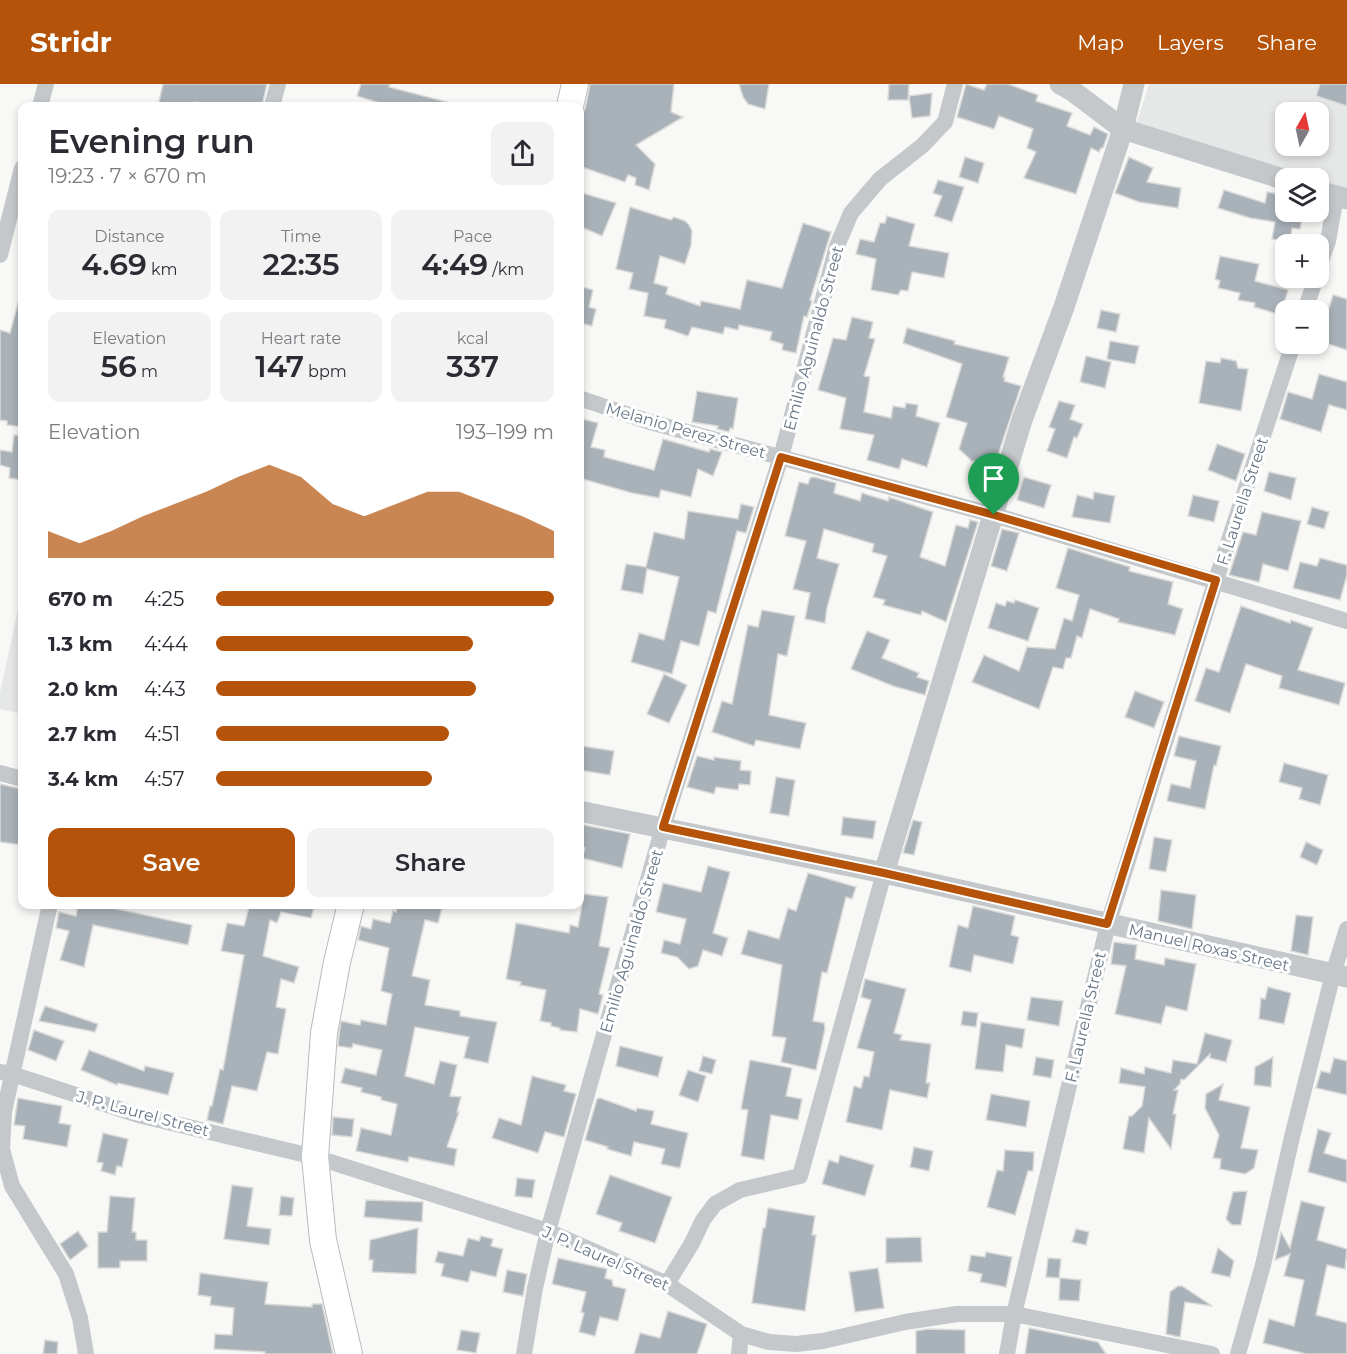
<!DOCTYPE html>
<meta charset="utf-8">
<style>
body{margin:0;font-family:Montserrat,sans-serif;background:#f2f2f3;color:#2b2b33;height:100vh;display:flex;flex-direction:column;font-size:22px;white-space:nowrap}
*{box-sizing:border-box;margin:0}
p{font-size:20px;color:#7c7c81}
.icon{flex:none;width:33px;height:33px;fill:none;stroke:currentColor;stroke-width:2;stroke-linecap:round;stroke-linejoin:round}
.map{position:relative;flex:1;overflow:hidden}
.drawer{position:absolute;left:18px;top:18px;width:566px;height:807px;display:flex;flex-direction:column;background:#fff;border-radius:12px;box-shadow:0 3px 9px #0003}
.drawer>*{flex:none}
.needle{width:39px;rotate:9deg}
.buttons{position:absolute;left:1275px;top:18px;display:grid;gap:12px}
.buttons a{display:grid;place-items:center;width:54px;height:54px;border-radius:12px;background:#fff;box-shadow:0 3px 9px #0003;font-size:30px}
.pin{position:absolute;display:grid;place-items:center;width:51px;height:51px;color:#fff;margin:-62px -26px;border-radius:50% 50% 50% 0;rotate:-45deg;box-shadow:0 0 6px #0007}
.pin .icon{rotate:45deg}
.round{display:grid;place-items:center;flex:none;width:63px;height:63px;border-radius:12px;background:#f2f2f3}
.overview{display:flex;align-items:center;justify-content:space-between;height:102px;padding:0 30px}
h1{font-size:33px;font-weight:600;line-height:45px}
.figures{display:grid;grid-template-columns:repeat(3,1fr);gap:9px;height:102px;padding:6px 30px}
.figures div{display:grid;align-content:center;border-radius:12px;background:#f2f2f3;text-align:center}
.figures b{font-size:30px;font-weight:600}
.figures small{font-size:16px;font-weight:400}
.figures p{font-size:16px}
.chart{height:168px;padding:12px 30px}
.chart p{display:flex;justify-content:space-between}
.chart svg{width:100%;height:108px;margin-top:6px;fill:#b45309;opacity:.7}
.cta{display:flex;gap:12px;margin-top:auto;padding:12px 30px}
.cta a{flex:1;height:69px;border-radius:12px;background:#b45309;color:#fff;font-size:24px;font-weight:600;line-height:69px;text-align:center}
.cta a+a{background:#f2f2f3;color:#2b2b33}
ul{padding:0 30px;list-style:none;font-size:20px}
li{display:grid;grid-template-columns:96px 72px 1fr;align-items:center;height:45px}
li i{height:15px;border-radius:8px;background:#b45309}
header{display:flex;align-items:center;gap:36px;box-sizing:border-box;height:84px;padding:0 30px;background:#b45309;color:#fff}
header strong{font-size:28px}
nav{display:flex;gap:33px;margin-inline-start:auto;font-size:21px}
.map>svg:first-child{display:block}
</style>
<header>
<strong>Stridr</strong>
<nav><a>Map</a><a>Layers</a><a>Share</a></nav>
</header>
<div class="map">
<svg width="1347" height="1270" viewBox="0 0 1347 1270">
<rect width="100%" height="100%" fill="#f8f8f6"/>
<g fill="#e6e7e7" fill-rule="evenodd">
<path d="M1149,0h198v106l-28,-8 -1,-4h-11l-172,-50zM1286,28h32v34h-32z"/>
<polygon points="22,520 22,630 0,625 0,608 18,526"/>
</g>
<g fill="#aab2b9" stroke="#dadad8" stroke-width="1.5">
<polygon points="163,0 267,0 262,22 223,22 194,18 193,22 158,22"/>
<polygon points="361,0 390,0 389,3 447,18 447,22 389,22 357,12"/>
<polygon points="590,0 674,0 671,28 683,33 636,61 655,80 649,106 635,101 636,94 628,91 625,98 579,82 581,60 579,59 579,34 585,25"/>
<polygon points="739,0 769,0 765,25 748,20 743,13"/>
<polygon points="889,0 909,0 908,16 888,16"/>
<polygon points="966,0 984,6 987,0 1008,0 1038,11 1036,17 1072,29 1067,42 1090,51 1094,43 1108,50 1103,64 1101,64 1099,68 1091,64 1076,110 1024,94 1036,68 1027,64 1033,45 999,32 994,45 957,33"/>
<polygon points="1320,0 1347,0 1347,22 1316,12"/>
<polygon points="932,9 930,32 912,34 909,12"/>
<polygon points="965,73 984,79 978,99 959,93"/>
<polygon points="1129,73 1153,84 1147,98 1181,104 1178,124 1139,118 1115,109"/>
<polygon points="938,96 964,103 952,138 934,132 942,112 933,109"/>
<polygon points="1224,106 1265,119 1267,108 1282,111 1281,120 1286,121 1286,128 1303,129 1300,145 1292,144 1290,158 1272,155 1275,138 1250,134 1218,124"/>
<polygon points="579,108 616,119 602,152 579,142"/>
<polygon points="630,123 671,136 674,133 685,137 689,141 692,147 691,161 685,180 660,172 654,199 668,203 666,210 700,222 701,217 740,225 747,196 782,204 803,139 831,148 810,216 812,217 807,233 804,232 796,269 782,266 783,260 770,256 772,248 739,241 738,246 725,243 723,250 692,243 688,252 664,244 666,236 644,232 648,209 629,205 633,189 616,185"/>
<polygon points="887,132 915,140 909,162 949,169 944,194 912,188 908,207 901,206 898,211 871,206 876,175 856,170 860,155 874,158 880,139 885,139"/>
<polygon points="1220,172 1259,180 1255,197 1288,206 1281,231 1254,223 1255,219 1238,216 1240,209 1218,204 1220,197 1215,195"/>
<polygon points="579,202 593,206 589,223 596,225 592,242 584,240 583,243 579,243"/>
<polygon points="1333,211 1347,215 1347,266 1319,257"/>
<polygon points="18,219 22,220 22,279 19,294 22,294 22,343 7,341 7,337 0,336 0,246 10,249"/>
<polygon points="1101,226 1120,230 1116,248 1097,244"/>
<polygon points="852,233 873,238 869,254 875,255 864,292 870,293 864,328 891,334 893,322 905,324 906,319 918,321 916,332 940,339 927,383 902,375 899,385 867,376 874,351 840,345 846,314 818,306 833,254 846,256"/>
<polygon points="907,244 955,257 954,260 1009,273 1003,293 1005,293 1004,297 1021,302 996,377 972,377 959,365 967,339 946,333 962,280 903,259"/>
<polygon points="1110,257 1139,262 1135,280 1107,275"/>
<polygon points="1086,272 1111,278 1105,304 1080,298"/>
<polygon points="1221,274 1236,277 1238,284 1248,285 1241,327 1199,319 1206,277 1220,279"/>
<polygon points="1319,290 1347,298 1347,326 1329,321 1321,348 1280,335 1288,308 1312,315"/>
<polygon points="697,307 738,314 733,345 730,344 729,348 717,345 718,342 692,338"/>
<polygon points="1059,317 1075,321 1070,335 1083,340 1077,354 1074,353 1067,374 1047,367 1055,345 1049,343"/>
<polygon points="579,334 598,339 591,363 605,366 604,373 654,386 663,355 709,368 710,365 722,368 713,392 698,385 691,413 661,406 659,414 632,409 579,394"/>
<polygon points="14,351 22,352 22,396 9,394 10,384 0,381 0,366 12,368"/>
<polygon points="1217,360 1245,370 1236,397 1208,386"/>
<polygon points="1269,388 1296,394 1291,416 1264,407"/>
<polygon points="814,393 836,399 834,409 860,417 862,409 888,417 889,413 933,428 920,473 945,482 956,441 968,444 970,436 978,438 946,538 922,527 921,531 883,521 885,516 873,513 887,472 872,468 874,460 824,445 817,474 839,480 827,524 825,539 805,535 810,509 793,505 806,457 785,452 799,398 808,400 810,394"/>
<polygon points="1024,393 1051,401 1044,424 1017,416"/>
<polygon points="1094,408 1115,412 1110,439 1072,433 1077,411 1093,415"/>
<polygon points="1193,411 1219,417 1214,438 1188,432"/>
<polygon points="741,420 754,423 746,449 737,447 716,529 708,527 699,562 681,557 672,590 631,578 639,549 664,556 679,493 647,485 643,510 621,506 626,480 646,483 654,448 684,455 688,427 738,435"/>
<polygon points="1312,423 1329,428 1324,445 1307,440"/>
<polygon points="1262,428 1301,437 1288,487 1263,480 1259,498 1229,491 1243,448 1256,451"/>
<polygon points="1002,445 1019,449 1007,487 991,482"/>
<polygon points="1068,464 1130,483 1129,487 1173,498 1168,520 1183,525 1175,551 1118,538 1119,535 1090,525 1082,554 1077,552 1071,574 1066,574 1063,585 1053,583 1039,625 972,598 984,571 1019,587 1027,563 1055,565 1064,534 1072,537 1079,511 1056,504"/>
<polygon points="1320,474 1347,481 1347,491 1340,516 1293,504 1300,478 1317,482"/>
<polygon points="1015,516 1039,524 1028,557 988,544 996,519 1005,522 1007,517 1014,519"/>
<polygon points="1241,522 1290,539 1291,536 1313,544 1298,586 1345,599 1339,621 1279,604 1282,592 1246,580 1230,629 1195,617 1206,584 1219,588"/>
<polygon points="762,526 795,532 787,572 778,570 769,631 806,639 800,665 756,656 754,662 712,648 722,617 732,620 748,541 758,543"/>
<polygon points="867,547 890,556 882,574 919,589 917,593 929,597 925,611 893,602 851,585"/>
<polygon points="664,590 687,601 669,639 647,630"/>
<polygon points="1135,607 1164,618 1154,644 1125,633"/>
<polygon points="1179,652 1221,662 1216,682 1214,681 1205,725 1167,717 1171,700 1190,704 1196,677 1174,672"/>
<polygon points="582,662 614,667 610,691 579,686"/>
<polygon points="697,672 714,676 714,673 741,677 740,686 751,687 750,701 739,700 738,706 716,703 714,710 687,703"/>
<polygon points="1284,679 1328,691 1320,721 1299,715 1302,704 1279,698"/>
<polygon points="776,693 795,696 789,732 770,729"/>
<polygon points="0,700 22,705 22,761 0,758"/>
<polygon points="843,733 876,737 873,755 841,751"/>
<polygon points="913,736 922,738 914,771 903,769"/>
<polygon points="579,740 630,750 622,784 582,774 585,764 579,762"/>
<polygon points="1154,753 1172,756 1166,788 1149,785"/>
<polygon points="1306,758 1323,766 1317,781 1300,773"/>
<polygon points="708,782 730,788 713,849 728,854 722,872 703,866 698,882 689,885 677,873 661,869 664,856 680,860 686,835 656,828 663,799 701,808"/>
<polygon points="808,789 856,803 852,815 846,813 827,889 822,888 813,937 824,939 825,945 816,986 781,978 786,954 772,952 782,881 741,870 748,846 779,855 788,824 796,827"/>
<polygon points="1161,806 1196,811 1192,845 1158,837"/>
<polygon points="584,810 608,813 599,862 610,864 599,910 603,911 598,930 580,925 577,948 560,946 560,944 551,942 551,939 540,937 546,906 520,901 521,898 506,895 512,863 516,839 569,849 570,841 578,843"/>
<polygon points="78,820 98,823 98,821 192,841 188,861 93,841 84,883 60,876 69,847 56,844 59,828 76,832"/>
<polygon points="250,820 315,820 311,834 281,828 277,839 270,836 263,872 299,883 294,899 281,895 276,923 286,925 278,970 267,968 257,1007 232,1002 223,1040 207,1036 210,1022 212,1022 220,985 223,986 244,871 221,867 227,839 244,842"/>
<polygon points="398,820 443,820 438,839 425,836 412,892 430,896 425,921 460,927 460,932 497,938 488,979 464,974 469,953 415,943 405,992 434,1000 440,977 457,981 450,1012 461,1013 457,1028 459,1028 447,1063 457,1065 454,1082 409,1073 408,1078 356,1067 361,1044 391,1051 397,1020 381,1016 381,1013 361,1008 362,1004 341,999 345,984 376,991 382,966 353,960 352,964 338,962 339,951 341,937 360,941 361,936 386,941 392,910 381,907 389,864 358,856 361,842 371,845 373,835 390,839 393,827 396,828"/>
<polygon points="973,822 1015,832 1011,851 1019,853 1013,880 974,871 971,888 949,883 958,841 968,844"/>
<polygon points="1296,831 1313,833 1308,871 1291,867"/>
<polygon points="1114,858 1137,861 1135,875 1164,881 1165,874 1196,880 1187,927 1166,922 1161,940 1115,930 1126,882 1111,880"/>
<polygon points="865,895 906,905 894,949 902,951 900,956 931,960 926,999 930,999 927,1014 890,1006 882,1046 846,1038 854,1002 861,1004 864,992 869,993 874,968 857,964 871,916 861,913"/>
<polygon points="1268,903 1291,909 1284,940 1259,935 1261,914 1265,915"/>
<polygon points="1031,913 1063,917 1059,942 1027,936"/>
<polygon points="45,922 98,940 95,948 39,937"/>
<polygon points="963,927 978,929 976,943 961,941"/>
<polygon points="981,938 1025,945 1022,964 1006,961 1003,988 975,985"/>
<polygon points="34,946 64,957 56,977 28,966"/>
<polygon points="1205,949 1232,956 1226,978 1210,974 1210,970 1184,996 1181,995 1180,1000 1174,1006 1178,1006 1173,1030 1176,1030 1171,1065 1149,1034 1144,1069 1123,1065 1129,1032 1132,1032 1142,1022 1145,1003 1119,999 1121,984 1144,990 1145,983 1171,989 1173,976 1197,980"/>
<polygon points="620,962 663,973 658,993 616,982"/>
<polygon points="89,966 144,987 145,982 174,989 168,1011 118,999 117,1001 81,986"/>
<polygon points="703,972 716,976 712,990 699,987"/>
<polygon points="1036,973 1054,976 1051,994 1033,991"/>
<polygon points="1273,973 1271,1003 1254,1001 1255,983"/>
<polygon points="1334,974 1347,977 1347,1011 1316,1004 1321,987 1330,989"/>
<polygon points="750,976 792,984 786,1012 802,1015 798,1036 771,1031 764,1076 741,1072 748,1026 741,1025"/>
<polygon points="688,986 706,992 698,1018 679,1011"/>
<polygon points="532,992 566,1001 564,1007 576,1010 564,1053 545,1048 538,1069 492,1054 499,1034 521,1041"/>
<polygon points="1223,1000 1219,1016 1250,1023 1241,1064 1258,1066 1254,1084 1245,1090 1220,1085 1221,1075 1213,1074 1219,1051 1205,1024 1206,1010"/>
<polygon points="991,1010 1030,1017 1026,1043 986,1036"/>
<polygon points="18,1014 62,1022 59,1039 71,1041 67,1063 23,1055 25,1042 14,1041"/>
<polygon points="600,1014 636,1027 637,1024 654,1027 651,1040 688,1049 680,1084 661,1080 665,1065 634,1058 631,1072 607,1065 608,1063 585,1056 597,1015"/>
<polygon points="333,1033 354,1035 352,1053 332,1051"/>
<polygon points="1318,1045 1331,1049 1324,1069 1347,1076 1347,1099 1308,1088"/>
<polygon points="103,1049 128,1055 122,1083 117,1082 115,1091 101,1087 103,1079 97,1078"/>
<polygon points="914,1063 933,1067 929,1087 910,1083"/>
<polygon points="1005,1066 1034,1068 1033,1087 1028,1087 1015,1131 987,1123 997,1086 1003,1087"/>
<polygon points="840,1071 874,1081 865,1112 822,1100 829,1076 838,1079"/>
<polygon points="610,1091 672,1113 655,1159 619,1147 622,1139 596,1130"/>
<polygon points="517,1094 535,1096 532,1114 515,1112"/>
<polygon points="232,1101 253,1104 247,1142 271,1145 269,1161 224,1155"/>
<polygon points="1247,1107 1241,1141 1232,1141 1226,1135 1233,1108"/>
<polygon points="110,1112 135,1114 132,1148 136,1148 136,1156 147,1156 147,1177 120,1177 120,1184 98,1184 98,1148 107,1148"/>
<polygon points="281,1112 294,1114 292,1132 279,1131"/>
<polygon points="366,1116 423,1118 422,1138 364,1133"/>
<polygon points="1301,1117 1325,1123 1317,1156 1347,1165 1345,1185 1327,1181 1316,1231 1347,1239 1347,1270 1306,1270 1263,1259 1269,1235 1294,1242 1304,1196 1284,1192 1290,1170 1275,1176 1281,1148 1290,1164"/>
<polygon points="768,1124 815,1132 812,1151 816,1151 805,1227 752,1219 763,1144 765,1144"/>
<polygon points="418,1144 416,1190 372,1188 373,1176 369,1176 370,1156"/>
<polygon points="1076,1145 1089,1148 1086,1161 1072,1158"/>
<polygon points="78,1147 88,1162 70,1176 60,1160"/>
<polygon points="481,1152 493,1155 491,1162 503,1165 496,1193 471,1187 468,1198 441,1192 444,1180 435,1178 438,1167 463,1172 468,1154 479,1157"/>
<polygon points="921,1153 922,1178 886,1179 886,1154"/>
<polygon points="1218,1164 1234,1177 1230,1193 1211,1189"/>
<polygon points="986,1168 1012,1173 1006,1203 980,1198 982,1190 968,1187 971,1171 985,1173"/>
<polygon points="558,1174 607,1185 605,1194 612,1196 613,1202 626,1205 618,1237 600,1233 595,1252 579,1248 584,1229 581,1228 586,1208 552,1200"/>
<polygon points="1048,1174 1061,1175 1059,1194 1046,1193"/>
<polygon points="878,1184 884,1224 855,1228 849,1188"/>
<polygon points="507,1186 527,1190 523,1212 503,1208"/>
<polygon points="200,1189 268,1198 265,1220 312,1223 312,1220 322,1220 333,1270 265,1270 265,1268 214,1265 215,1250 232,1251 234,1224 210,1221 211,1213 198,1211"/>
<polygon points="1060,1194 1081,1196 1079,1217 1059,1216"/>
<polygon points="1178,1202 1182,1202 1212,1222 1185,1218 1180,1253 1166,1250 1170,1208"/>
<polygon points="668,1227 707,1240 697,1270 634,1270 640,1249 660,1254"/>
<polygon points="1029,1244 1098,1258 1106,1270 1025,1270"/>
<polygon points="928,1245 965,1246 965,1270 916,1270 916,1247"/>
<polygon points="461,1246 480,1249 476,1269 457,1266"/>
<polygon points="45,1256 58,1258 57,1270 43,1270"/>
</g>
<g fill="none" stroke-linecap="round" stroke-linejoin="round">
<defs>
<g id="primary">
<polyline points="570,22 575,0"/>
<polyline points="349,1270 323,1156 315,1073 324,949 337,878 351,820"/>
</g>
</defs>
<use href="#primary" stroke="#b7bbbf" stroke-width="28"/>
<g stroke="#c4c8cb" stroke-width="16">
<polyline points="40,22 46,0"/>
<polyline points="272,22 278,0"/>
<polyline points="0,171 22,84"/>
<polyline points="1318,185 1328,157 1336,112"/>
<polyline points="1305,226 1316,194"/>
<polyline points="579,314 650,338 994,431 1347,537"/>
<polyline points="0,689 22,695"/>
<polyline points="50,820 4,1028 2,1065 12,1102 66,1190 80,1234 86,1270"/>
<polyline points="0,988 12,990 138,1031 315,1073 548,1147 667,1200 741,1250 769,1258 796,1260 823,1257 905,1238 957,1230 1014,1230 1212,1270"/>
<polyline points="667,1200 692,1159 703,1136 715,1120 740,1106 800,1092 884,789"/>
<polyline points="524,1270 535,1204 548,1147 663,743 781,373 837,162 851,129 880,95 922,62 945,38 955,0"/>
<polyline points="739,1270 741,1250"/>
<polyline points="1007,1270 1014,1230 1108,840 1216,496 1293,260"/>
<polyline points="1238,1270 1263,1181 1292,1053 1333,890 1347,845"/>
</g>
<g stroke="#c4c8cb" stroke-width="21">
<polyline points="1060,0 1074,8 1123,45 1286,96"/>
<polyline points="1318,107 1347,115"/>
<polyline points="579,727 884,789 1347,893"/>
<polyline points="884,789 1022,336 1064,223 1123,45 1134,0"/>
</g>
<use href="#primary" stroke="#fff" stroke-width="26"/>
</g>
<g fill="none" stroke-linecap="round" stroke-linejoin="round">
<defs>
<polygon id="route" points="781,373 994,431 1216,496 1107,840 884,789 663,743"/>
</defs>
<use href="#route" stroke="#fff" stroke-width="12"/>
<use href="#route" stroke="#b45309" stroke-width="8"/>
</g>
<g text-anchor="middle" stroke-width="6" stroke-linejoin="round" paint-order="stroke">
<g font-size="16" fill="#677787" stroke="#fff">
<text transform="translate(813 254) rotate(-75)" y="6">Emilio Aguinaldo Street</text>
<text transform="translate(686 346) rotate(16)" y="6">Melanio Perez Street</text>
<text transform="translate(1242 417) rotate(-72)" y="6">F. Laurella Street</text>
<text transform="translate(631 857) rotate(-74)" y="6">Emilio Aguinaldo Street</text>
<text transform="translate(1209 863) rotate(13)" y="6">Manuel Roxas Street</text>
<text transform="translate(1085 933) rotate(-77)" y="6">F. Laurella Street</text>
<text transform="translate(143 1029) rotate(15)" y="6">J. P. Laurel Street</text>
<text transform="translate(606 1174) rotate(24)" y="6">J. P. Laurel Street</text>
</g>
</g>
</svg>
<div class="buttons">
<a><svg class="needle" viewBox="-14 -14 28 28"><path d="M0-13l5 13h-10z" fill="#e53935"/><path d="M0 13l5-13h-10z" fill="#7c7c81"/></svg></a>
<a><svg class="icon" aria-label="layers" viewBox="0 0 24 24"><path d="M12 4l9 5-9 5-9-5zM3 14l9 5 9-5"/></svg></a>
<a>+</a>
<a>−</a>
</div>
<div class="pin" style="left:994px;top:431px;background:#1e9e55"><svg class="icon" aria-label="arrive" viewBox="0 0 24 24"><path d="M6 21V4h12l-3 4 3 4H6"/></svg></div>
<section class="drawer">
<div class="overview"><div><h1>Evening run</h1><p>19:23 · 7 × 670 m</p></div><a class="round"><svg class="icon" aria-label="share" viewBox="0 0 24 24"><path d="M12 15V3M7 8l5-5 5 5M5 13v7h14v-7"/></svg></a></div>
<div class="figures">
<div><p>Distance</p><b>4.69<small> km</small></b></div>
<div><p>Time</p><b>22:35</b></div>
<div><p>Pace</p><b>4:49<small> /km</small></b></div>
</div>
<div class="figures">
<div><p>Elevation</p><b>56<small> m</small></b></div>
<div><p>Heart rate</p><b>147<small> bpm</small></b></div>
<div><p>kcal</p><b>337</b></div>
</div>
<div class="chart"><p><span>Elevation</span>193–199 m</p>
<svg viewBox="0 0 160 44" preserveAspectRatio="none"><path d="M0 44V33L10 38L20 33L30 27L40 22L50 17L60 11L70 6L80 11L90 22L100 27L110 22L120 17L130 17L140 22L150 27L160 33V44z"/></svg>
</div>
<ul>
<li><b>670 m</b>4:25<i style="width:100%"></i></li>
<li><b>1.3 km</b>4:44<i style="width:76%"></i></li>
<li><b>2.0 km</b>4:43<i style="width:77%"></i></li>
<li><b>2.7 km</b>4:51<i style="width:69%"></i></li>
<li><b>3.4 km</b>4:57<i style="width:64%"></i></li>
</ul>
<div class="cta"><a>Save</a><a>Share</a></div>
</section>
</div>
